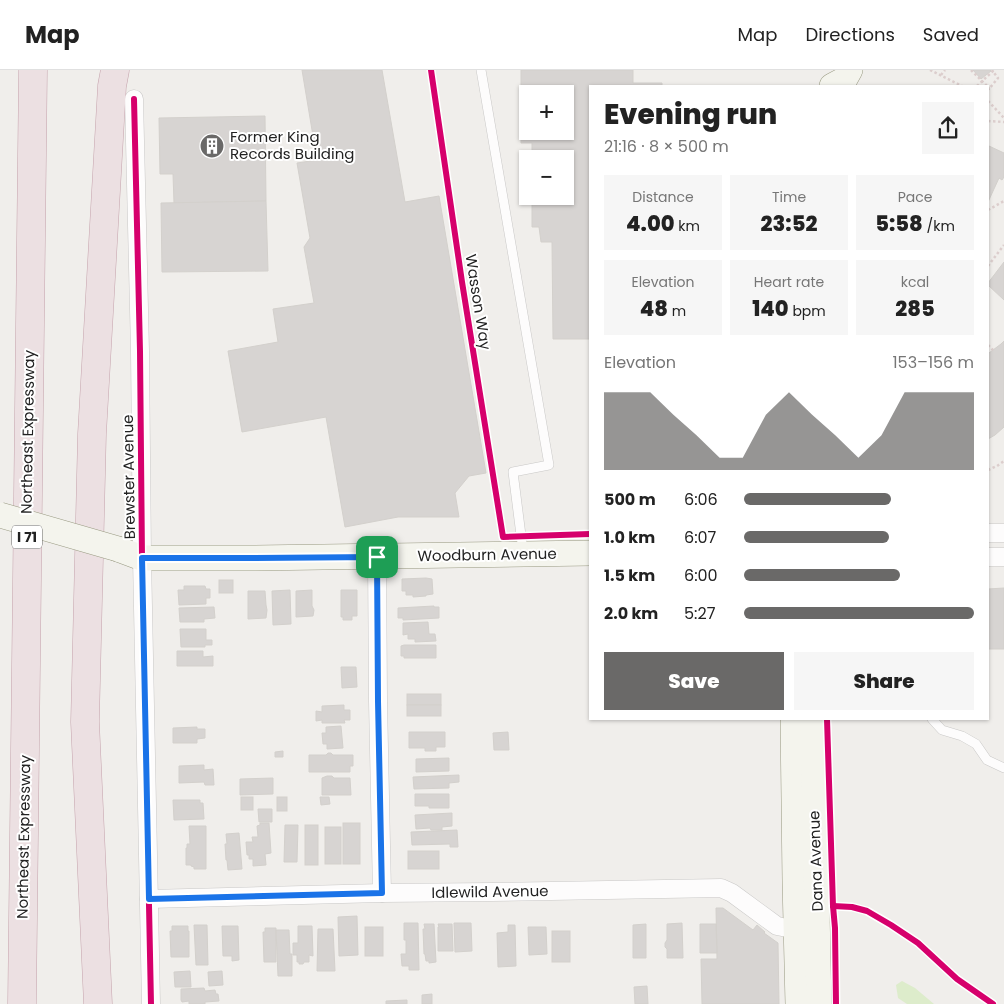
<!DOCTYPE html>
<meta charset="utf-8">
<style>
body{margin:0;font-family:Poppins,sans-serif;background:#f6f6f6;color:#222;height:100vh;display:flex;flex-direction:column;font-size:19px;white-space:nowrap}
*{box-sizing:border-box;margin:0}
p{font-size:16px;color:#767676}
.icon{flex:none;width:28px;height:28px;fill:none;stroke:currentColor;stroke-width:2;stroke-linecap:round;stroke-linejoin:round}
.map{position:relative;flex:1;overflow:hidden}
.panel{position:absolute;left:589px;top:15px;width:400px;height:635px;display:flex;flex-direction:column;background:#fff;border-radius:0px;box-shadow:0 1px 4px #0004}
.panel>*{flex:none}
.fabs{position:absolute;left:519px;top:15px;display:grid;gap:10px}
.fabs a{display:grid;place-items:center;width:55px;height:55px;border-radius:0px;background:#fff;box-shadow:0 1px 4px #0004;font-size:25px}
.pin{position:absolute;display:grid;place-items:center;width:42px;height:42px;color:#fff;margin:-21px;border-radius:10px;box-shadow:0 2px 8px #0006}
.round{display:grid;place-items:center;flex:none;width:52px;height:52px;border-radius:0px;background:#f6f6f6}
.headline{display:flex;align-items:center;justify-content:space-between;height:85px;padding:0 15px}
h1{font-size:28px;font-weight:800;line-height:38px}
.metrics{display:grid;grid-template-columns:repeat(3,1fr);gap:8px;height:85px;padding:5px 15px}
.metrics div{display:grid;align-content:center;border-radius:0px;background:#f6f6f6;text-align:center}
.metrics b{font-size:21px;font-weight:800}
.metrics small{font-size:14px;font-weight:400}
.metrics p{font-size:14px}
.chart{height:140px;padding:10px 15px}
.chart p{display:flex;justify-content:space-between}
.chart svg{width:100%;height:90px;margin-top:5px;fill:#6a6968;opacity:.7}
.cta{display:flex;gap:10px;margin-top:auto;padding:10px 15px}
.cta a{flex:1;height:58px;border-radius:0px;background:#6a6968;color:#fff;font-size:20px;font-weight:800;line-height:58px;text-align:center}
.cta a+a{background:#f6f6f6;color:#222}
ul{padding:0 15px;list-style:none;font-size:16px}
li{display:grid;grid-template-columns:80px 60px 1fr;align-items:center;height:38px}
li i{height:12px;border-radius:6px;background:#6a6968}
header{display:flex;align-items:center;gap:30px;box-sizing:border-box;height:70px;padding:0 25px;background:#fff;border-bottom:1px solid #e0e0e0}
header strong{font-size:24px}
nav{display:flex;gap:28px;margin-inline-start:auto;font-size:18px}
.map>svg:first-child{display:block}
</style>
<header>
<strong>Map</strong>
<nav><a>Map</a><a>Directions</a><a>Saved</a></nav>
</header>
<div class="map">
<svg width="1004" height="934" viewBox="0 0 1004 934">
<rect width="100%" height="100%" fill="#f0eeeb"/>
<polygon fill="#ddeccb" points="902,911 915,918 934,934 907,934 898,928 896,915"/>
<g fill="#d7d4d2" stroke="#d3d0cc" fill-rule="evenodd">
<polygon points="302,0 382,0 405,132 439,126 486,403 469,406 455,423 459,447 398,447 345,457 326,347 242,362 228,281 278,272 273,239 314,233 304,177 310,168 297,93 317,90"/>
<path d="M521,0h112v13h29v3h-72v253h-37l-1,-97h-11l-2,-15h-7v-31h33v-37h-33v-16h-11zM528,24h37v37h-37z"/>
<polygon points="973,0 990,0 991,1 981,9"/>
<polygon points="265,46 266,131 174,133 173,104 160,104 159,48"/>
<polygon points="989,76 1004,83 1004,107 1002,110 999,108 988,132 988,79"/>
<polygon points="266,131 268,201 162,202 161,133"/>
<polygon points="1004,192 1004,230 988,215 988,213"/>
<polygon points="1004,271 1004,357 995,365 988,369 988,281 989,283 1001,274"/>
<polygon points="426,508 432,509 433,524 426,525 426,526 413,527 413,525 406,525 406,521 402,521 402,509"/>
<rect x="219" y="510" width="14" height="13"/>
<polygon points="184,516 205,516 206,519 210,519 210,528 206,528 206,534 179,535 178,520 184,520"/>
<polygon points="1004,518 1004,579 988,579 988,519"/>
<polygon points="290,520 291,554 273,555 272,521"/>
<polygon points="312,520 312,536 314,540 313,546 296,547 296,521"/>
<polygon points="341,520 357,520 357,546 352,546 352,550 343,550 343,547 341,547"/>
<polygon points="248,521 265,521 266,535 267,540 266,548 248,549"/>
<polygon points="434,536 434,537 439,537 439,548 403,550 403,548 398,548 398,538"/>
<polygon points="214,537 215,548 204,549 204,552 180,552 179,538"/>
<polygon points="428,552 429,564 435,564 436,571 415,572 415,569 408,569 408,564 403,565 403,553"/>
<polygon points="180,559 206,559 206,570 212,570 212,575 205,575 205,577 181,577"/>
<polygon points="404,575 436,575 436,588 404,588 404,586 401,586 401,576"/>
<polygon points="177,581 203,581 203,587 213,586 213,596 177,596"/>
<polygon points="341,597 356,597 357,617 342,618"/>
<rect x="407" y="624" width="34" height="11"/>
<polygon points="344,635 344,640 350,640 350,650 344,650 345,653 322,653 322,650 316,651 316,641 322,642 322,636"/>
<rect x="407" y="635" width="34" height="11"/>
<polygon points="341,656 343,678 327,679 327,674 323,674 322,663 326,663 326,657"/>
<polygon points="197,657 197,659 205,659 205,668 197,669 197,673 173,673 173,658"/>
<polygon points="409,662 445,662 445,677 436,677 436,681 425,681 425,678 409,678"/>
<polygon points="508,662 509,680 494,680 493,663"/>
<polygon points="283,681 283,687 275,687 275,682"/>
<polygon points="328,683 331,683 333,685 353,685 353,696 350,696 350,702 309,702 309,685 326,685"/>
<polygon points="449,688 449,701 416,702 416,689"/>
<polygon points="204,695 204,700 213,699 214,715 205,715 204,712 179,713 179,696"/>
<polygon points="459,705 459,712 449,713 449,718 414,719 413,707"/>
<polygon points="327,706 332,706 334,708 350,708 351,725 322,725 322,708"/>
<polygon points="273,708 273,724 240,725 240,709"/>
<polygon points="415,724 449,724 449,738 429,738 429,736 415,736"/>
<rect x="241" y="727" width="12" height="13"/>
<rect x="277" y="727" width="10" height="14"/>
<polygon points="320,727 329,727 330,734 321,735"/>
<polygon points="173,730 200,730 200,733 203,733 204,749 174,750"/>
<polygon points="258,739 272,739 272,752 259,752"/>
<polygon points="452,743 452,756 442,757 442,760 431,760 430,758 416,759 415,745"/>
<polygon points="260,753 269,753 271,783 265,784 266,795 253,796 253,789 249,789 249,785 247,785 246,772 253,772 252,767 258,767 257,756 260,755"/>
<rect x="343" y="753" width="17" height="41"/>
<polygon points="285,755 298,755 297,792 284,792"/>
<rect x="305" y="755" width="13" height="40"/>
<polygon points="189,756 206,756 206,799 194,799 194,797 191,796 191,795 186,795 186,778 187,778 187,774 190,774"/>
<rect x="325" y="757" width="16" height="37"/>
<polygon points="457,760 458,777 450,777 450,774 412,775 411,762"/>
<polygon points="239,763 242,799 228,800 227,790 226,790 225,774 227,774 226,764"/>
<rect x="408" y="781" width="31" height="18"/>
<polygon points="716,838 723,838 753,860 757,855 765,862 764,863 778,873 779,934 702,934 701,889 717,889"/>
<polygon points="357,846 358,885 339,886 338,847"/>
<polygon points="404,853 418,853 419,900 409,900 409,896 402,896 401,884 406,884 406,870 404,870"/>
<polygon points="454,853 471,853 472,881 455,882"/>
<polygon points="682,853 683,888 667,888 667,879 665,877 665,873 667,870 667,854"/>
<polygon points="424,854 434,854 436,892 429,893 429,891 426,891 425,884 424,884 423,859 425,859"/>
<polygon points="438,854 452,854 453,881 438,881 438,857 439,857"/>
<polygon points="646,854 646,888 633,888 633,855"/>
<polygon points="700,854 716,854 717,883 700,883"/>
<polygon points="194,855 207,855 208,895 196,895"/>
<polygon points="508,855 515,855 516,896 498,897 497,863 508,862"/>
<polygon points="172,856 188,856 188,861 189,861 189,887 171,887 170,861 172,861"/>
<polygon points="222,856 238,856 239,890 232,891 232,886 223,886"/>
<polygon points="298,856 312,856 313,886 309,885 309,892 304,892 303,894 299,894 299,892 297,892 297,885 293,885 293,873 298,873"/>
<rect x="365" y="857" width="18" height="29"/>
<polygon points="528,857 546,857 547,884 529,885"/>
<polygon points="265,858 276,858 276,892 264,892 263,862 265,862"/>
<polygon points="318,859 333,859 335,901 317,901"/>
<polygon points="276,860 289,860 290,884 292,884 292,906 278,906"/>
<rect x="552" y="861" width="18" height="31"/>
<polygon points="190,901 191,917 175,917 174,902"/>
<polygon points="222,901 223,915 209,916 208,902"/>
<polygon points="647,916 648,934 635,934 634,917"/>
<polygon points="204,918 205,921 215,920 216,924 218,924 219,931 205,932 205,934 189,934 189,931 182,932 181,930 181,919"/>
<polygon points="432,924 432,934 422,934 422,925"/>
<polygon points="407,930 407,934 386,934 386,931"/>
</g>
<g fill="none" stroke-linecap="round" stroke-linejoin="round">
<defs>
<g id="lane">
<polyline points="481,0 549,395 513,402 523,481"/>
<polyline points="932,649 942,660 962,666 976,674 987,690 1004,698"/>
</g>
<g id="street">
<polyline points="134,29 140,281 142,488 151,934"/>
<polyline points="988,463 1004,463"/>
<polyline points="377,487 378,631 382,823"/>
<polyline points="988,487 1004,487"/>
<polyline points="149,829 382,823 491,822 721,818 732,823 777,856 787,858 806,859"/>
</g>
<g id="secondary">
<polyline points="832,16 845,9 850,0"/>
<polyline points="118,479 142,488 255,488 590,483"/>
<polyline points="793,649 795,811 798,934"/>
<polyline points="813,649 819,934"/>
</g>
<g id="highway">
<polyline points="22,934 33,0"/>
<polyline points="98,934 85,652 92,364 112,16 115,0"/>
</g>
</defs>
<use href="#lane" stroke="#c9c8c7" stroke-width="10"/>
<use href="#street" stroke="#c9c8c7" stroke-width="19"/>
<use href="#secondary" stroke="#999a82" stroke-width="26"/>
<use href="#highway" stroke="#c5a2ac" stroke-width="29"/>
<g stroke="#dccecd" stroke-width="2.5" stroke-dasharray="2.5 2.5" stroke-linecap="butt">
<polyline points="930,0 962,16"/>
<polyline points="971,0 987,16"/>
<polyline points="941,5 945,0"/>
<polyline points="977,16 994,0"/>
<polyline points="988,17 989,19 998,8 992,0"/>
<polyline points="988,31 991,34 1004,48"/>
<polyline points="988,51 1004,52"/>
<polyline points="988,140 1004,131"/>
<polyline points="988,196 1004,175"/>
<polyline points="988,275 993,280"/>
<polyline points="988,400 997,396 1004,391"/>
</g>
<use href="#lane" stroke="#fdfcfc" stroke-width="9"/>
<use href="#street" stroke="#fdfcfc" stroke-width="18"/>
<use href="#secondary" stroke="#f4f4ed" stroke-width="25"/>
<use href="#highway" stroke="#ece0e2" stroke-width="28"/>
<defs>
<polyline id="secondary-bridge" points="0,445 118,479"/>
</defs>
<use href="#secondary-bridge" stroke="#999a82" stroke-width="26" stroke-linecap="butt"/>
<use href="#secondary-bridge" stroke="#f4f4ed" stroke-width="25"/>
<defs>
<g id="cycleway">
<polyline points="431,0 462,212 503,467 590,464"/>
<polyline points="134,29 140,281 142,488 151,934"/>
<polyline points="827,649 833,836 835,858 836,934"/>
<polyline points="833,836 852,837 867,841 891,855 918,873 957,909 993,934"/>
</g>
</defs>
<use href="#cycleway" stroke="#fff" stroke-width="9"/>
<use href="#cycleway" stroke="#d6006c" stroke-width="6"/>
</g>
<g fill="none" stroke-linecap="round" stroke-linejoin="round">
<defs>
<polygon id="route" points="377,487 378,631 382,823 149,829 142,488 255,488"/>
</defs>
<use href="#route" stroke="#fff" stroke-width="10"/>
<use href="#route" stroke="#1a73e8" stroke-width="6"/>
</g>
<defs>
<symbol id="building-disc" viewBox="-11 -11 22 22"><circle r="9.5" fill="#6a6968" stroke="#fff"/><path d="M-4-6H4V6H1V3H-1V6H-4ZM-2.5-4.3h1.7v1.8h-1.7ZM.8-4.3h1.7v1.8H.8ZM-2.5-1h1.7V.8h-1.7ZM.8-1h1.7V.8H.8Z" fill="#fff"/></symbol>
</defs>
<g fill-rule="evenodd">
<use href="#building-disc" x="198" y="62" width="28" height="28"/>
</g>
<g text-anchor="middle" stroke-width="4" stroke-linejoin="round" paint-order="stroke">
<rect fill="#fff" stroke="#646464" stroke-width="1" x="12" y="455.5" width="30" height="23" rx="4"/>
<g font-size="14" font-weight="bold" fill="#222">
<text x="27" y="472">I 71</text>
</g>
<g font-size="15" fill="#222" stroke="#fff" text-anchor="start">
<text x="230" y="72">Former King<tspan x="230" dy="17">Records Building</tspan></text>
</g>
<g font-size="15" fill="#222" stroke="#fff">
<text transform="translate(478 232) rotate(81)" y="5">Wasson Way</text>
<text transform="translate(28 362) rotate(-89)" y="5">Northeast Expressway</text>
<text transform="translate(129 407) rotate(-91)" y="5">Brewster Avenue</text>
<text transform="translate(487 485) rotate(-1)" y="5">Woodburn Avenue</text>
<text transform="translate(24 767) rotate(-89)" y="5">Northeast Expressway</text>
<text transform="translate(816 791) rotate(-92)" y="5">Dana Avenue</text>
<text transform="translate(490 822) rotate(-1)" y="5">Idlewild Avenue</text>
</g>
</g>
</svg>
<div class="fabs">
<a>+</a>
<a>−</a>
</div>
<div class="pin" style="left:377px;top:487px;background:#1e9e55"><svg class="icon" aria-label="arrive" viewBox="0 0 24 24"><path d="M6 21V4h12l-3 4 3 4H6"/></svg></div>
<section class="panel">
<div class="headline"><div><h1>Evening run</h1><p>21:16 · 8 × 500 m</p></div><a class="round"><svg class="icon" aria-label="share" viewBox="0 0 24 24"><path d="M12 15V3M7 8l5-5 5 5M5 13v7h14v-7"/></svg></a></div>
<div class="metrics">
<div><p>Distance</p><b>4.00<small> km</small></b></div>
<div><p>Time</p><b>23:52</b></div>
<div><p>Pace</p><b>5:58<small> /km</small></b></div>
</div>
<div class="metrics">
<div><p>Elevation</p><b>48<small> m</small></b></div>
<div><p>Heart rate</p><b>140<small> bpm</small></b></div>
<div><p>kcal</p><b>285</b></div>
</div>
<div class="chart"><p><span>Elevation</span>153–156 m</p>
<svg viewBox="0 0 160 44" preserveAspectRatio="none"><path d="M0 44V6L10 6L20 6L30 17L40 27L50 38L60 38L70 17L80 6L90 17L100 27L110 38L120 27L130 6L140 6L150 6L160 6V44z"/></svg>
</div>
<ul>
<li><b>500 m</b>6:06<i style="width:64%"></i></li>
<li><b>1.0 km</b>6:07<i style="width:63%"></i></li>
<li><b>1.5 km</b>6:00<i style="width:68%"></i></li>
<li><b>2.0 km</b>5:27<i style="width:100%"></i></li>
</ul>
<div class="cta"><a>Save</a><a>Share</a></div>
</section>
</div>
